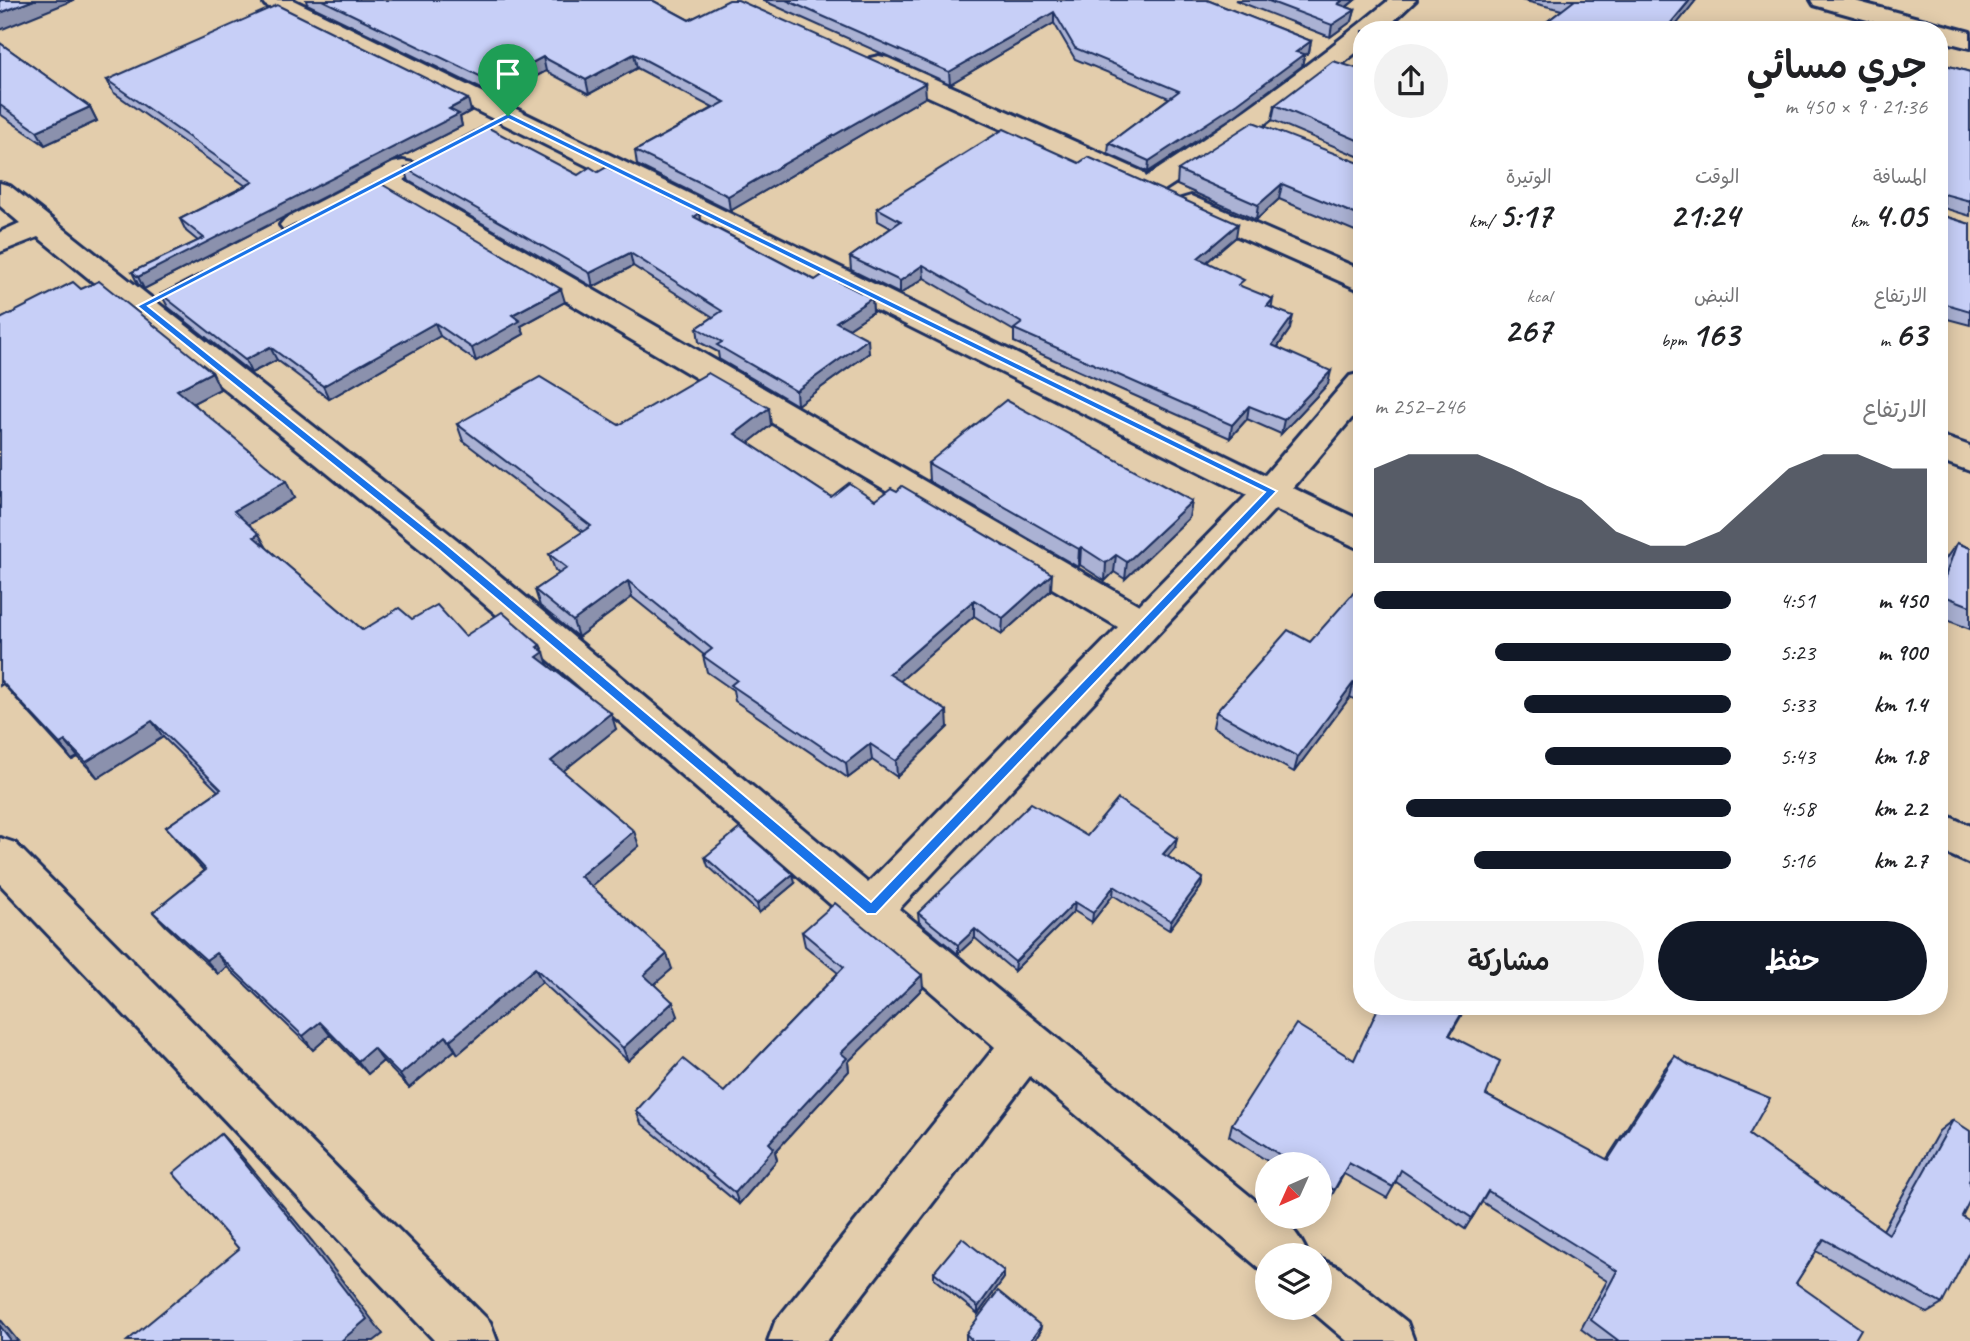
<!DOCTYPE html>
<html lang="ar">
<meta charset="utf-8">
<style>
body{margin:0;font-family:Caveat,"Playpen Sans Arabic",sans-serif;background:#f2f2f2;color:#202124;direction:rtl;height:100vh;display:flex;flex-direction:column;font-size:26px;white-space:nowrap}
*{box-sizing:border-box;margin:0}
p{font-size:23px;color:#757577}
.icon{flex:none;width:38px;height:38px;fill:none;stroke:currentColor;stroke-width:2;stroke-linecap:round;stroke-linejoin:round}
.map{position:relative;flex:1;overflow:hidden;direction:ltr}
.side{position:absolute;left:1353px;top:21px;width:595px;height:994px;display:flex;flex-direction:column;background:#fff;border-radius:28px;box-shadow:0 4px 18px #0003;direction:rtl}
.side>*{flex:none}
.needle{width:46px;rotate:225deg}
.tools{position:absolute;left:1255px;top:1152px;display:grid;gap:14px}
.tools a{display:grid;place-items:center;width:77px;height:77px;border-radius:50%;background:#fff;box-shadow:0 4px 18px #0003;font-size:35px}
.pin{position:absolute;display:grid;place-items:center;width:60px;height:60px;color:#fff;margin:-72px -30px;border-radius:50% 50% 50% 0;rotate:-45deg;box-shadow:0 0 7px #0007}
.pin .icon{rotate:45deg}
.round{display:grid;place-items:center;flex:none;width:74px;height:74px;border-radius:37px;background:#f2f2f2}
.summary{display:flex;align-items:center;justify-content:space-between;height:119px;padding:0 21px}
h1{font-size:38px;font-weight:600;line-height:52px}
.metrics{display:grid;grid-template-columns:repeat(3,1fr);gap:10px;height:119px;padding:7px 21px}
.metrics div{display:grid;align-content:center}
.metrics b{font-size:35px;font-weight:600}
.metrics small{font-size:19px;font-weight:400}
.metrics p{font-size:19px}
.chart{height:196px;padding:14px 21px}
.chart p{display:flex;justify-content:space-between}
.chart svg{width:100%;height:126px;margin-top:7px;fill:#111827;opacity:.7}
.cta{display:flex;gap:14px;margin-top:auto;padding:14px 21px}
.cta a{flex:1;height:80px;border-radius:42px;background:#111827;color:#fff;font-size:28px;font-weight:600;line-height:80px;text-align:center}
.cta a+a{background:#f2f2f2;color:#202124}
ul{padding:0 21px;list-style:none;font-size:23px}
li{display:grid;grid-template-columns:112px 84px 1fr;align-items:center;height:52px}
li i{height:18px;border-radius:9px;background:#111827}
.map>svg:first-child{display:block}
</style>
<div class="map">
<svg width="1970" height="1341" viewBox="0 0 1970 1341">
<rect width="100%" height="100%" fill="#e3cdac"/>
<filter id="ink" filterUnits="userSpaceOnUse"><feTurbulence type="fractalNoise" baseFrequency=".0143" numOctaves="2"/><feDisplacementMap in="SourceGraphic" scale="14" xChannelSelector="R" yChannelSelector="G"/><feConvolveMatrix kernelMatrix="1 2 1 2 8 2 1 2 1" color-interpolation-filters="sRGB"/></filter>
<g filter="url(#ink)">
<g fill="none" stroke-linecap="round" stroke-linejoin="round">
<defs>
<g id="minor">
<path d="M262,0h31l972,475 85,-99 12,-3v33l-69,82 69,33v29l-87,-41 -376,400 368,301v6c20,0 34,22 41,39h-41l-2,18 -235,-197 -203,265h-59l7,-19 220,-275 -565,-490 -392,-320 -38,15v-20l20,-9 -20,-17v-23l10,3 446,353 412,344 250,-256 -737,-435 -76,39 -10,3 -10,-3 -5,-6 5,-6 108,-56 10,-2 10,2 4,6 -4,6 -10,5 736,425 108,-110 -982,-490z"/>
<path d="M1389,0h27l-32,30h-22v18l-104,81 -97,63 -10,3 -10,-3 -4,-7 -14,-1 -253,-114 -4,-6 4,-6 9,-2 9,2 255,114 3,5c85,-55 166,-113 243,-177z"/>
<polygon points="1811,0 1851,0 1970,32 1970,48 1939,40 1939,30 1903,30 1814,5"/>
<polygon points="1191,196 1362,270 1362,291 1181,211 1177,205 1181,199"/>
<polygon points="1939,435 1970,446 1970,471 1939,460"/>
<polygon points="1939,812 1970,826 1970,864 1939,850"/>
<polygon points="0,838 15,843 490,1322 497,1341 435,1341 0,884"/>
<polygon points="1320,1259 1338,1267 1407,1322 1414,1341 1347,1341 1307,1307 1320,1307"/>
</g>
</defs>
<use href="#minor" stroke="#1b2f5e" stroke-width="6"/>
<use href="#minor" fill="#e3cdac" fill-rule="evenodd"/>
</g>
<g fill="#abb2d4" stroke="#1b2f5e" stroke-width="2">
<polygon points="306,0 652,0 689,20 926,97 730,211 637,165 635,151 713,108 637,68 589,94 546,71 498,97 307,4"/>
<polygon points="762,0 1207,0 1311,41 1309,52 1304,56 1302,66 1236,115 1148,172 1108,154 1109,143 1169,98 1075,59 1054,23 950,84"/>
<polygon points="1235,0 1355,0 1347,7 1355,10 1352,21 1330,37"/>
<polygon points="1521,0 1696,0 1672,30 1536,30 1562,10"/>
<polygon points="0,43 90,107 97,121 45,145 0,114"/>
<polygon points="1939,63 1970,72 1970,216 1944,208 1944,216 1970,224 1970,325 1940,317"/>
<polygon points="1362,70 1362,158 1272,120 1275,105"/>
<polygon points="107,80 471,111 460,117 462,126 144,289 138,284 132,272 198,241 186,231 180,219 246,186 113,92"/>
<polygon points="1362,164 1362,234 1279,199 1256,220 1177,185 1178,170"/>
<polygon points="405,168 578,175 598,172 700,213 701,220 815,280 872,298 873,312 848,329 869,353 797,405 719,359 718,352 699,342 697,328 713,317 633,266 593,287 409,181"/>
<polygon points="877,208 1236,237 1207,262 1272,308 1290,329 1278,347 1328,384 1281,434 1247,419 1230,438 1014,342 1014,331 924,278 900,294 851,270 850,257 891,228 878,221"/>
<polygon points="81,289 212,372 220,389 193,403 294,498 249,524 267,548 363,630 412,619 465,636 540,645 548,665 616,729 563,771 639,846 591,886 672,969 654,984 678,1016 628,1061 542,982 458,1054 455,1050 409,1088 383,1061 368,1074 330,1035 313,1050 227,967 218,974 166,926 153,912 204,871 178,842 166,827 218,791 163,737 98,778 78,757 72,760 3,684 0,686 0,319"/>
<polygon points="161,294 565,302 521,326 524,334 476,361 440,336 329,399 277,360 251,373 168,307"/>
<polygon points="457,424 771,425 748,443 831,497 875,500 1051,590 1002,634 974,616 900,681 948,727 897,777 872,760 848,778 735,701 733,690 707,672 703,656 704,655 632,597 578,637 540,606 535,590 559,574 555,570 549,554 583,532 463,441"/>
<polygon points="928,463 1192,501 1189,518 1125,579 1114,572 1105,581 1080,565 1078,567 929,481"/>
<polygon points="1957,543 1970,548 1970,629 1939,617 1939,575 1944,561"/>
<polygon points="1362,593 1362,703 1350,697 1294,772 1213,727 1216,712 1310,642"/>
<polygon points="1087,836 1175,848 1167,856 1203,878 1201,887 1169,930 1113,895 1092,922 1074,911 1014,971 975,938 958,954 919,922 918,913"/>
<polygon points="705,857 795,883 759,913 708,866"/>
<polygon points="802,932 923,988 848,1062 849,1071 775,1152 777,1160 739,1204 641,1123 636,1111 724,1092 838,973 805,946"/>
<polygon points="1467,1006 1450,1035 1486,1095 1606,1160 1665,1068 1675,1056 1749,1135 1883,1230 1939,1131 1953,1120 1969,1181 1942,1304 1927,1313 1816,1251 1796,1283 1854,1341 1597,1341 1581,1329 1607,1281 1482,1202 1465,1229 1396,1182 1387,1198 1344,1174 1329,1200 1320,1194 1320,1164 1272,1164 1229,1136 1232,1124 1354,1060"/>
<polygon points="1004,1271 1004,1278 978,1314 934,1279 934,1272"/>
<polygon points="1040,1332 1034,1341 966,1341 966,1334"/>
</g>
<g fill="#8b91ad" stroke="#1b2f5e" stroke-width="2">
<polygon points="34,0 74,0 0,30 0,13"/>
<polygon points="1343,0 1355,0 1336,15 1338,4"/>
<polygon points="1690,0 1696,0 1672,30 1665,30"/>
<polygon points="1355,10 1352,21 1330,37 1332,25"/>
<polygon points="1054,12 1054,23 950,84 949,72"/>
<polygon points="1311,41 1309,52 1304,56 1302,66 1236,115 1148,172 1149,161"/>
<polygon points="634,54 637,68 589,94 586,80"/>
<polygon points="543,57 546,71 498,97 494,83"/>
<polygon points="925,83 926,97 730,211 728,196"/>
<polygon points="468,99 471,111 460,117 462,126 144,289 138,277"/>
<polygon points="90,107 97,121 45,145 37,131"/>
<polygon points="1282,184 1279,199 1256,220 1258,205"/>
<polygon points="700,213 702,227 694,217"/>
<polygon points="1238,224 1236,237 1196,271 1198,258"/>
<polygon points="630,253 633,266 593,287 590,273"/>
<polygon points="923,265 924,278 900,294 900,281"/>
<polygon points="561,289 565,302 521,326 524,334 476,361 472,348 512,315"/>
<polygon points="872,298 873,312 837,336 836,322"/>
<polygon points="1273,299 1271,312 1267,306"/>
<polygon points="1293,316 1290,329 1270,358 1272,345"/>
<polygon points="435,323 440,336 329,399 323,386"/>
<polygon points="868,339 869,353 797,405 796,391"/>
<polygon points="270,347 277,360 251,373 245,360"/>
<polygon points="1331,371 1328,384 1281,434 1284,420"/>
<polygon points="212,372 220,389 186,407 177,390"/>
<polygon points="1249,406 1247,419 1230,438 1232,425"/>
<polygon points="769,408 771,425 738,451 735,434"/>
<polygon points="286,481 294,498 243,528 234,511"/>
<polygon points="1192,501 1189,518 1125,579 1127,562"/>
<polygon points="259,534 268,550 254,537"/>
<polygon points="1081,547 1080,565 1078,567 1079,549"/>
<polygon points="1116,555 1114,572 1105,581 1106,563"/>
<polygon points="1052,574 1051,590 1002,634 1003,618"/>
<polygon points="628,581 632,597 578,637 573,621"/>
<polygon points="974,600 974,616 890,690 889,674"/>
<polygon points="540,645 544,652 549,669 537,657 537,647"/>
<polygon points="1354,682 1350,697 1294,772 1298,757"/>
<polygon points="947,711 948,727 897,777 896,761"/>
<polygon points="611,713 616,729 557,776 551,761"/>
<polygon points="152,721 163,737 98,778 86,762"/>
<polygon points="65,741 78,757 72,760 60,744"/>
<polygon points="870,744 872,760 848,778 846,763"/>
<polygon points="634,831 639,846 586,891 580,876"/>
<polygon points="1177,838 1175,848 1162,863 1163,854"/>
<polygon points="793,874 795,883 759,913 757,904"/>
<polygon points="1203,878 1201,887 1169,930 1171,921"/>
<polygon points="1114,886 1113,895 1092,922 1093,913"/>
<polygon points="1075,902 1074,911 1014,971 1015,962"/>
<polygon points="975,929 975,938 958,954 958,945"/>
<polygon points="216,953 227,967 218,974 206,960"/>
<polygon points="667,954 672,969 649,989 644,975"/>
<polygon points="535,968 542,982 458,1054 450,1040"/>
<polygon points="922,975 923,988 848,1062 849,1071 775,1152 777,1160 739,1204 735,1193 769,1143 841,1053"/>
<polygon points="673,1002 678,1016 628,1061 623,1048"/>
<polygon points="320,1022 330,1035 313,1050 303,1036"/>
<polygon points="446,1036 455,1050 409,1088 400,1075"/>
<polygon points="373,1048 383,1061 368,1074 358,1061"/>
<polygon points="221,1134 239,1153 313,1242 383,1334 374,1341 341,1341"/>
<polygon points="1004,1271 1004,1278 978,1314 978,1307"/>
<polygon points="0,1319 18,1341 8,1341 0,1326"/>
<polygon points="1041,1326 1040,1332 1034,1341 1030,1341"/>
</g>
<g fill="#c7cff7" stroke="#1b2f5e" stroke-width="2">
<polygon points="0,0 34,0 0,13"/>
<polygon points="322,0 652,0 689,20 729,0 738,0 925,83 728,196 635,151 725,102 634,54 586,80 543,57 494,83"/>
<polygon points="786,0 1207,0 1311,41 1296,52 1304,54 1238,103 1149,161 1109,143 1179,91 1075,48 1054,12 949,72"/>
<polygon points="1266,0 1343,0 1338,4 1355,10 1332,25"/>
<polygon points="1575,0 1690,0 1665,30 1536,30"/>
<polygon points="277,5 468,99 449,109 459,114 138,277 132,272 204,238 180,219 253,182 107,80"/>
<polygon points="0,43 90,107 37,131 0,105"/>
<polygon points="1333,61 1362,70 1362,142 1275,105"/>
<polygon points="1939,63 1970,72 1970,201 1944,194 1944,216 1970,224 1970,311 1943,303 1939,320"/>
<polygon points="1253,122 1362,164 1362,217 1282,184 1258,205 1178,170"/>
<polygon points="485,126 578,175 590,167 598,172 607,167 700,213 694,217 815,280 824,274 872,298 836,322 868,339 796,391 717,345 722,342 697,328 722,311 630,253 590,273 405,168"/>
<polygon points="1004,129 1079,163 1088,157 1238,224 1198,258 1244,280 1238,285 1273,299 1267,306 1293,316 1272,345 1331,371 1284,420 1249,406 1232,425 1014,329 1022,323 923,265 900,281 850,257 901,221 877,208"/>
<polygon points="378,182 561,289 512,315 520,321 472,348 435,323 323,386 270,347 245,360 161,294"/>
<polygon points="99,281 212,372 177,390 286,481 234,511 259,534 254,537 363,630 399,608 412,619 437,605 465,636 502,612 540,645 537,647 544,652 537,657 611,713 551,761 634,831 580,876 667,954 644,975 673,1002 623,1048 535,968 450,1040 446,1036 400,1075 373,1048 358,1061 320,1022 303,1036 216,953 206,960 153,912 206,870 166,827 221,789 152,721 86,762 65,741 60,744 0,680 0,319 73,282 81,289"/>
<polygon points="708,373 769,408 735,434 831,497 849,483 875,500 891,488 897,491 902,486 1052,574 1003,618 974,600 889,674 947,711 896,761 870,744 846,763 731,685 737,680 703,656 712,649 628,581 573,621 535,590 567,568 549,554 591,526 457,424 540,377 619,425"/>
<polygon points="1006,400 1192,501 1127,562 1116,555 1106,563 1081,547 1079,549 928,463"/>
<polygon points="1957,543 1970,548 1970,606 1939,594"/>
<polygon points="1356,590 1362,593 1362,686 1354,682 1298,757 1216,712 1288,630 1310,642"/>
<polygon points="1118,799 1177,838 1163,854 1203,878 1171,921 1114,886 1093,913 1075,902 1015,962 975,929 958,945 918,913 1031,803 1087,836"/>
<polygon points="740,828 793,874 757,904 705,857"/>
<polygon points="835,903 922,975 841,1053 847,1058 769,1143 774,1148 735,1193 636,1111 683,1059 724,1092 844,967 802,932"/>
<polygon points="1379,1006 1466,1006 1449,1035 1500,1061 1486,1095 1608,1160 1675,1056 1689,1065 1770,1098 1749,1135 1889,1234 1953,1120 1970,1131 1970,1179 1969,1181 1970,1182 1970,1200 1962,1216 1970,1221 1970,1250 1942,1304 1824,1239 1796,1283 1861,1329 1854,1341 1619,1341 1591,1320 1617,1271 1488,1191 1472,1218 1401,1170 1393,1187 1349,1163 1334,1190 1320,1180 1320,1164 1294,1164 1232,1124 1296,1024 1354,1060"/>
<polygon points="221,1134 295,1225 367,1319 341,1341 127,1341 239,1249 173,1173"/>
<polygon points="962,1238 1004,1271 978,1307 934,1272"/>
<polygon points="998,1291 1041,1326 1030,1341 973,1341 966,1334"/>
<polygon points="0,1326 10,1339 8,1341 0,1341"/>
</g>
</g>
<path fill="#1a73e8" stroke="#fff" stroke-width="2" fill-rule="evenodd" d="M508,113l769,378 -401,423h-9l-428,-364 -302,-244zM508,119l757,373 -394,410 -424,-357 -299,-239z"/>
</svg>
<div class="tools">
<a><svg class="needle" viewBox="-14 -14 28 28"><path d="M0-13l5 13h-10z" fill="#e53935"/><path d="M0 13l5-13h-10z" fill="#757577"/></svg></a>
<a><svg class="icon" aria-label="layers" viewBox="0 0 24 24"><path d="M12 4l9 5-9 5-9-5zM3 14l9 5 9-5"/></svg></a>
</div>
<div class="pin" style="left:508px;top:116px;background:#1e9e55"><svg class="icon" aria-label="arrive" viewBox="0 0 24 24"><path d="M6 21V4h12l-3 4 3 4H6"/></svg></div>
<section class="side">
<div class="summary"><div><h1>جري مسائي</h1><p>21:36 · 9 × 450 m</p></div><a class="round"><svg class="icon" aria-label="share" viewBox="0 0 24 24"><path d="M12 15V3M7 8l5-5 5 5M5 13v7h14v-7"/></svg></a></div>
<div class="metrics">
<div><p>المسافة</p><b>4.05<small> km</small></b></div>
<div><p>الوقت</p><b>21:24</b></div>
<div><p>الوتيرة</p><b>5:17<small> /km</small></b></div>
</div>
<div class="metrics">
<div><p>الارتفاع</p><b>63<small> m</small></b></div>
<div><p>النبض</p><b>163<small> bpm</small></b></div>
<div><p>kcal</p><b>267</b></div>
</div>
<div class="chart"><p><span>الارتفاع</span>246–252 m</p>
<svg viewBox="0 0 160 44" preserveAspectRatio="none"><path d="M0 44V11L10 6L20 6L30 6L40 11L50 17L60 22L70 33L80 38L90 38L100 33L110 22L120 11L130 6L140 6L150 11L160 11V44z"/></svg>
</div>
<ul>
<li><b>450 m</b>4:51<i style="width:100%"></i></li>
<li><b>900 m</b>5:23<i style="width:66%"></i></li>
<li><b>1.4 km</b>5:33<i style="width:58%"></i></li>
<li><b>1.8 km</b>5:43<i style="width:52%"></i></li>
<li><b>2.2 km</b>4:58<i style="width:91%"></i></li>
<li><b>2.7 km</b>5:16<i style="width:72%"></i></li>
</ul>
<div class="cta"><a>حفظ</a><a>مشاركة</a></div>
</section>
</div>
